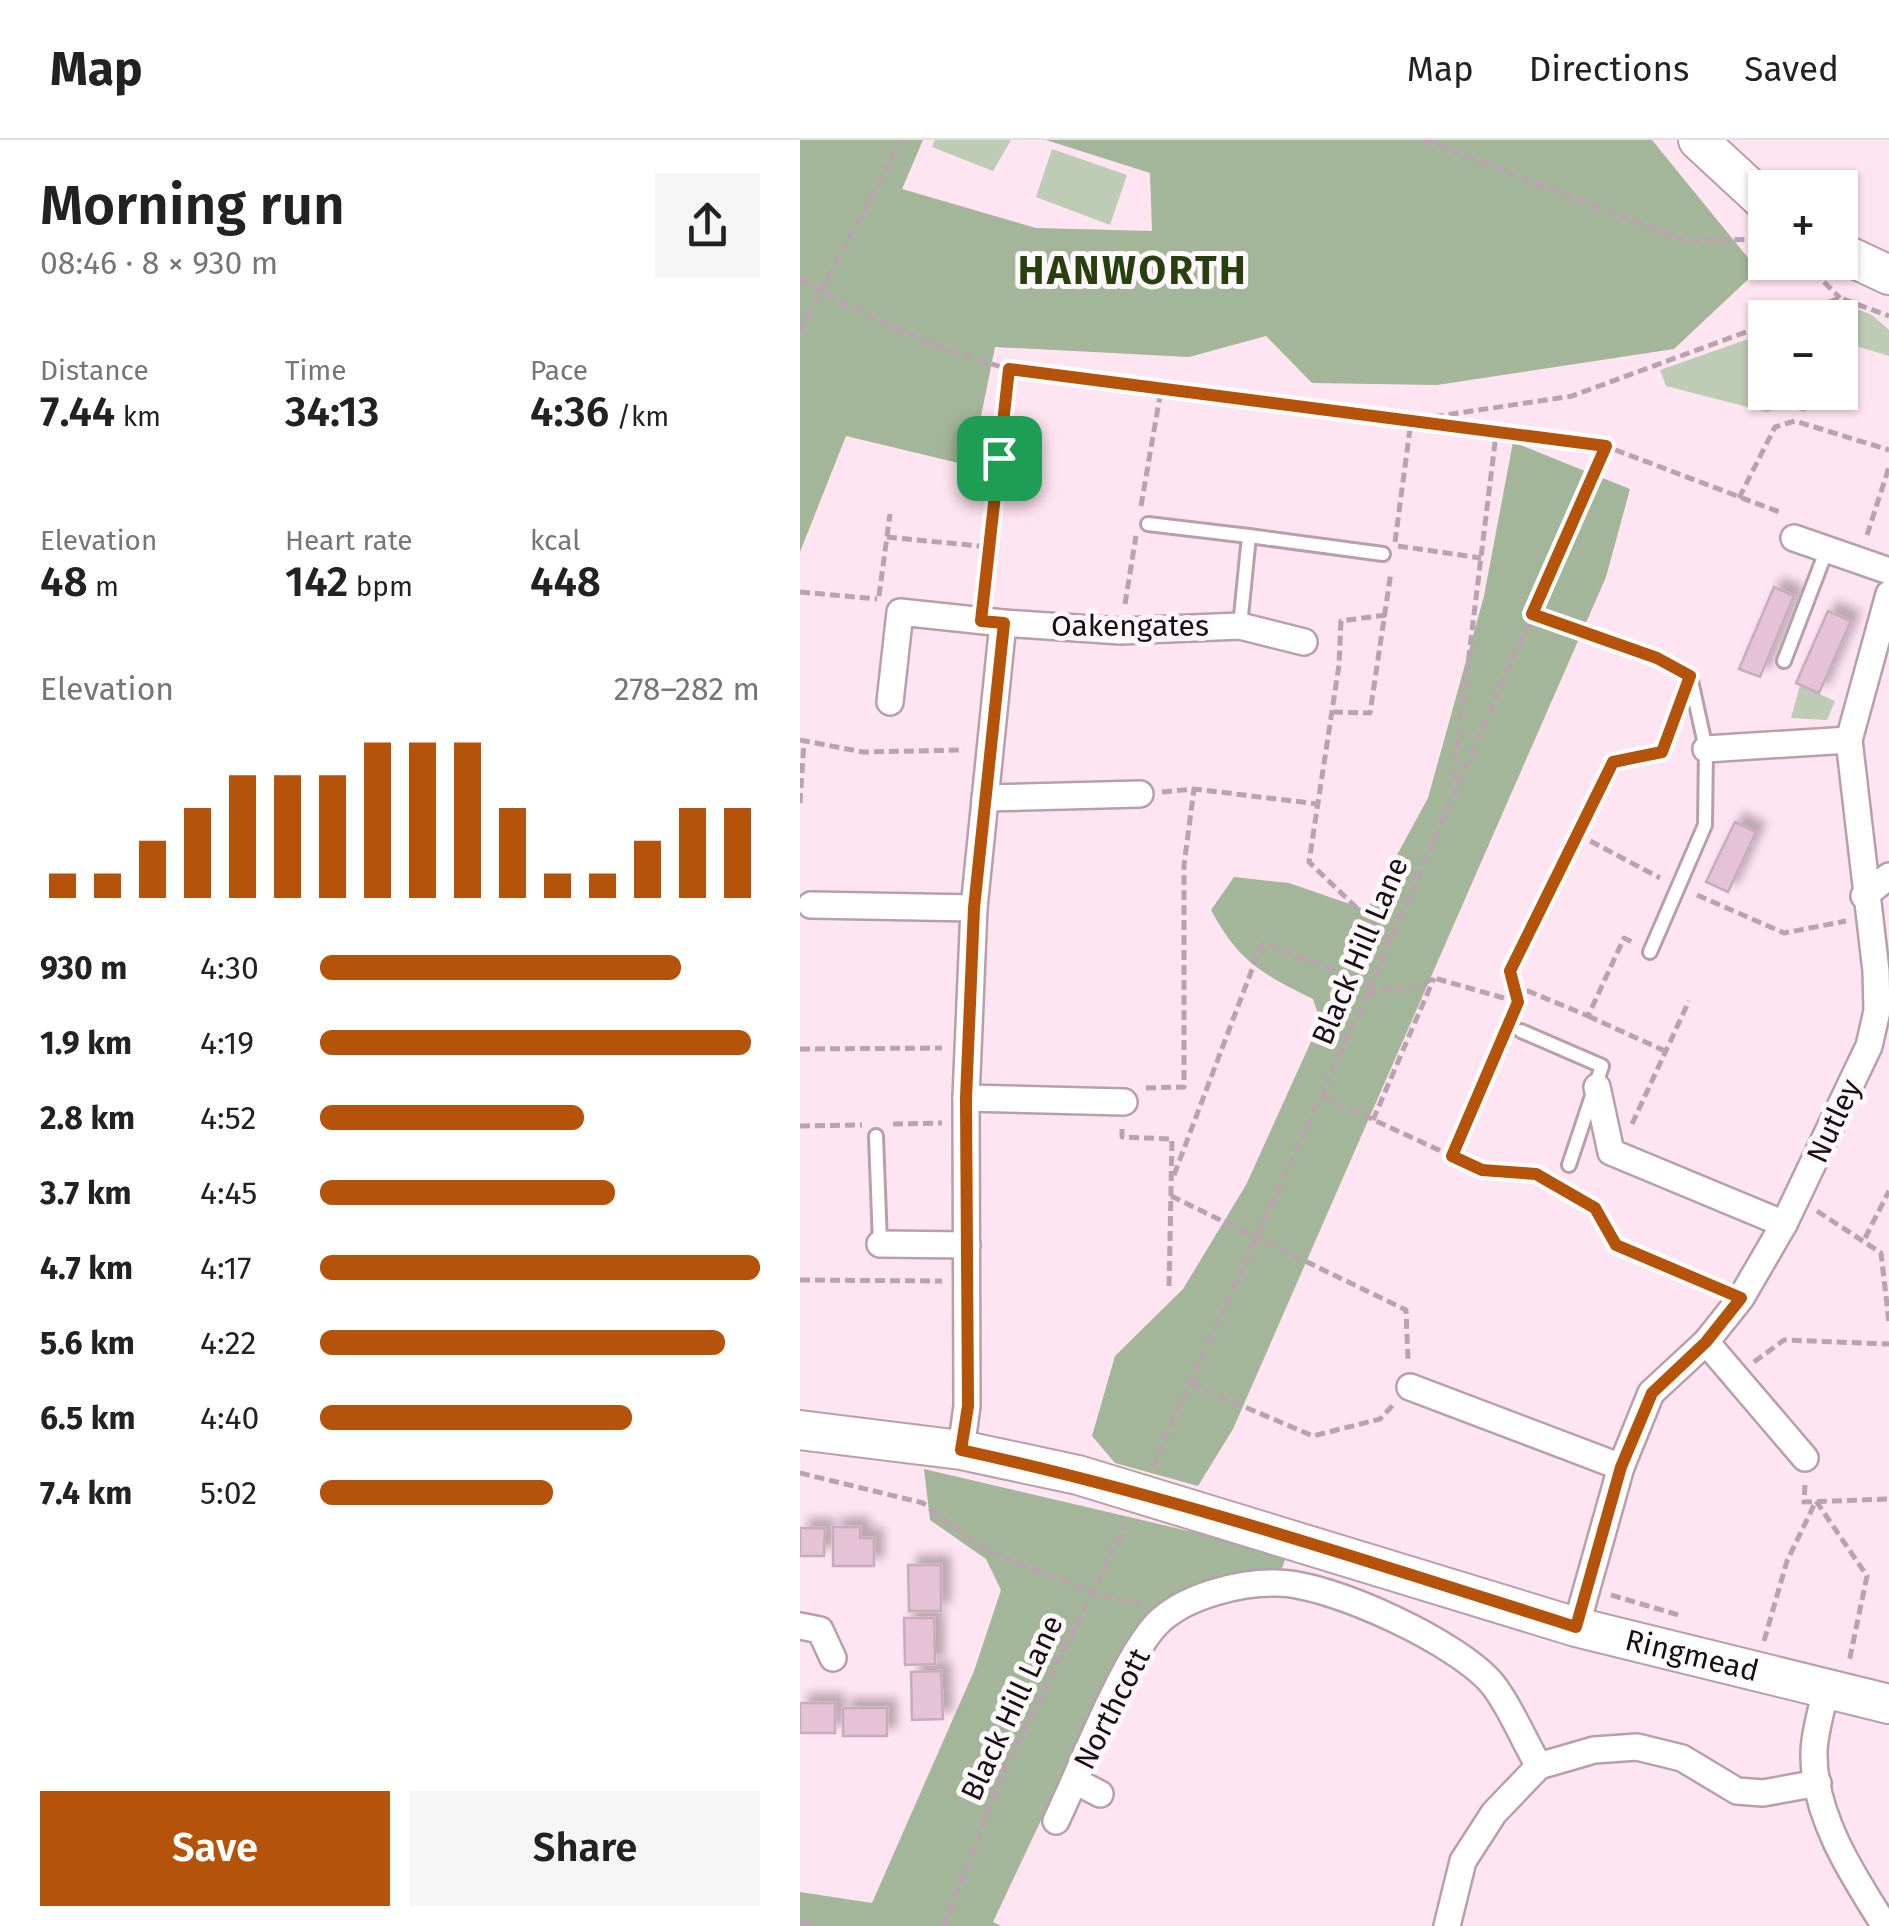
<!DOCTYPE html>
<meta charset="utf-8">
<style>
body{margin:0;font-family:"Fira Sans",sans-serif;background:#f6f6f6;color:#222;height:100vh;display:flex;flex-direction:column;font-size:38px;white-space:nowrap}
*{box-sizing:border-box;margin:0}
p{font-size:32px;color:#767676}
.icon{flex:none;width:55px;height:55px;fill:none;stroke:currentColor;stroke-width:2;stroke-linecap:round;stroke-linejoin:round}
.map{position:relative;flex:1;overflow:hidden}
.sheet{display:flex;flex-direction:column;background:#fff;width:800px}
.sheet>*{flex:none}
.fabs{position:absolute;left:948px;top:30px;display:grid;gap:20px}
.fabs a{display:grid;place-items:center;width:110px;height:110px;border-radius:0px;background:#fff;box-shadow:0 2px 8px #0004;font-size:50px}
.pin{position:absolute;display:grid;place-items:center;width:85px;height:85px;color:#fff;margin:-42px;border-radius:20px;box-shadow:0 5px 15px #0006}
.round{display:grid;place-items:center;flex:none;width:105px;height:105px;border-radius:0px;background:#f6f6f6}
.summary{display:flex;align-items:center;justify-content:space-between;height:170px;padding:0 40px}
h1{font-size:55px;font-weight:600;line-height:75px}
.figures{display:grid;grid-template-columns:repeat(3,1fr);gap:15px;height:170px;padding:10px 40px}
.figures div{display:grid;align-content:center}
.figures b{font-size:42px;font-weight:600}
.figures small{font-size:28px;font-weight:400}
.figures p{font-size:28px}
.chart{height:280px;padding:20px 40px}
.chart p{display:flex;justify-content:space-between}
.chart svg{width:100%;height:180px;margin-top:10px;stroke:#b45309;stroke-width:6}
.action{display:flex;gap:20px;margin-top:auto;padding:20px 40px}
.action a{flex:1;height:115px;border-radius:0px;background:#b45309;color:#fff;font-size:40px;font-weight:600;line-height:115px;text-align:center}
.action a+a{background:#f6f6f6;color:#222}
ul{padding:0 40px;list-style:none;font-size:32px}
li{display:grid;grid-template-columns:160px 120px 1fr;align-items:center;height:75px}
li i{height:25px;border-radius:12px;background:#b45309}
header{display:flex;align-items:center;gap:60px;box-sizing:border-box;height:140px;padding:0 50px;background:#fff;border-bottom:2px solid #e0e0e0}
header strong{font-size:48px}
nav{display:flex;gap:55px;margin-inline-start:auto;font-size:35px}
main{display:flex;flex:1;min-height:0}
.map>svg:first-child{display:block}
</style>
<header>
<strong>Map</strong>
<nav><a>Map</a><a>Directions</a><a>Saved</a></nav>
</header>
<main>
<section class="sheet">
<div class="summary"><div><h1>Morning run</h1><p>08:46 · 8 × 930 m</p></div><a class="round"><svg class="icon" aria-label="share" viewBox="0 0 24 24"><path d="M12 15V3M7 8l5-5 5 5M5 13v7h14v-7"/></svg></a></div>
<div class="figures">
<div><p>Distance</p><b>7.44<small> km</small></b></div>
<div><p>Time</p><b>34:13</b></div>
<div><p>Pace</p><b>4:36<small> /km</small></b></div>
</div>
<div class="figures">
<div><p>Elevation</p><b>48<small> m</small></b></div>
<div><p>Heart rate</p><b>142<small> bpm</small></b></div>
<div><p>kcal</p><b>448</b></div>
</div>
<div class="chart"><p><span>Elevation</span>278–282 m</p>
<svg viewBox="0 0 160 44" preserveAspectRatio="none"><path d="M5 44V38M15 44V38M25 44V30M35 44V22M45 44V14M55 44V14M65 44V14M75 44V6M85 44V6M95 44V6M105 44V22M115 44V38M125 44V38M135 44V30M145 44V22M155 44V22"/></svg>
</div>
<ul>
<li><b>930 m</b>4:30<i style="width:82%"></i></li>
<li><b>1.9 km</b>4:19<i style="width:98%"></i></li>
<li><b>2.8 km</b>4:52<i style="width:60%"></i></li>
<li><b>3.7 km</b>4:45<i style="width:67%"></i></li>
<li><b>4.7 km</b>4:17<i style="width:100%"></i></li>
<li><b>5.6 km</b>4:22<i style="width:92%"></i></li>
<li><b>6.5 km</b>4:40<i style="width:71%"></i></li>
<li><b>7.4 km</b>5:02<i style="width:53%"></i></li>
</ul>
<div class="action"><a>Save</a><a>Share</a></div>
</section>
<div class="map">
<svg width="1089" height="1786" viewBox="0 0 1089 1786">
<defs>
<filter id="shadow"><feDropShadow dx="9" dy="-9" stdDeviation="5" flood-color="#0004"/></filter>
</defs>
<rect width="100%" height="100%" fill="#ffe4f1"/>
<g fill="#beccb5">
<polygon points="135,0 211,0 193,31 132,7"/>
<polygon points="252,9 327,35 310,85 236,57"/>
<polygon points="1044,164 1072,175 1089,190 1089,216 1040,201 1040,178 1008,177"/>
<polygon points="965,193 965,252 1012,253 1005,272 984,267 967,272 866,246 860,230"/>
<polygon points="1000,545 1035,561 1027,580 991,578"/>
</g>
<g fill="#a4b699">
<polygon points="0,0 123,0 102,49 236,88 352,91 350,33 246,0 852,0 958,130 874,209 637,245 512,243 466,196 389,217 195,207 171,326 46,296 0,412"/>
<path d="M713,302l117,47 -24,88 -373,852 -35,57 -83,-23 -23,-27 23,-80 68,-67 63,-104 68,-150 4,-21 -5,-15c-52,-26 -74,-37 -102,-89l23,-33 55,6 78,27 61,-112 56,-202z"/>
<polygon points="124,1329 487,1414 481,1431 435,1433 378,1453 323,1507 193,1782 201,1786 0,1786 0,1752 72,1763 174,1531 201,1450 186,1419 130,1380"/>
</g>
<g fill="#e5c2d4" stroke="#c7adba" stroke-width="2.5" filter="url(#shadow)">
<polygon points="974,447 994,456 960,537 939,529"/>
<polygon points="1028,471 1051,481 1019,553 996,543"/>
<polygon points="935,682 956,692 928,752 906,742"/>
<polygon points="33,1387 60,1387 60,1398 74,1398 74,1426 33,1426"/>
<polygon points="0,1388 25,1388 24,1416 0,1416"/>
<polygon points="108,1425 141,1425 141,1471 109,1471"/>
<polygon points="104,1478 134,1478 135,1524 105,1525"/>
<polygon points="141,1531 143,1579 112,1580 111,1532"/>
<rect x="0" y="1563" width="35" height="30"/>
<rect x="43" y="1568" width="44" height="28"/>
</g>
<g fill="none" stroke-linecap="round" stroke-linejoin="round">
<defs>
<g id="lane">
<polyline points="348,384 449,396"/>
<polyline points="440,486 449,396 583,414"/>
<polyline points="984,521 1027,409"/>
<polyline points="850,812 905,685 906,609 890,536"/>
<polyline points="721,891 802,926 769,1025"/>
<polyline points="76,996 80,1104"/>
</g>
<g id="street">
<polyline points="994,398 1089,431"/>
<polyline points="90,562 100,472 203,483"/>
<polyline points="906,609 1049,600"/>
<polyline points="185,658 340,654"/>
<polyline points="1064,756 1089,736"/>
<polyline points="11,765 174,768"/>
<polyline points="797,947 811,1012 984,1084"/>
<polyline points="166,958 324,962"/>
<polyline points="80,1104 167,1105"/>
<polyline points="906,1202 1005,1318"/>
<polyline points="610,1247 821,1327"/>
<polyline points="161,1310 167,1266 166,958 174,768 203,483 321,491 440,486 504,502"/>
<polyline points="0,1486 20,1490 33,1518"/>
<polyline points="776,1487 821,1327 851,1253 906,1202 941,1158 984,1084 1069,906 1077,871 1076,831 1049,600 1089,454"/>
<path d="M1025,1551c-3,20 -11,42 -11,62 -1,62 39,123 71,173"/>
<polyline points="275,1641 300,1654"/>
<path d="M256,1681c23,-47 71,-173 106,-202 27,-24 80,-37 115,-36 53,0 185,61 217,103 18,24 30,55 45,80"/>
<polyline points="647,1786 663,1721 694,1673 739,1626 794,1610 837,1607 882,1618 937,1651 963,1653 1018,1643"/>
</g>
<g id="secondary">
<polyline points="898,0 965,62"/>
<polyline points="1040,112 1089,135"/>
<path id="s1" d="M0,1290l161,20 117,25 498,152 313,77"/>
</g>
</defs>
<use href="#lane" stroke="#b89fac" stroke-width="18"/>
<use href="#street" stroke="#b89fac" stroke-width="30"/>
<use href="#secondary" stroke="#b89fac" stroke-width="42"/>
<g stroke="#b9a3ae" stroke-width="5" stroke-dasharray="10 5" stroke-linecap="butt">
<polyline points="623,0 887,101 965,99"/>
<polyline points="1000,122 1012,132"/>
<path d="M0,139c73,43 151,75 233,97l572,70 177,67"/>
<polyline points="1024,142 1040,158"/>
<polyline points="987,178 1040,158 1089,176"/>
<polyline points="0,191 102,0"/>
<polyline points="619,279 772,256 965,185"/>
<polyline points="939,358 975,287 995,281 1089,310"/>
<polyline points="341,366 361,250"/>
<polyline points="1067,395 1089,327"/>
<polyline points="87,397 189,407"/>
<polyline points="595,402 611,281"/>
<polyline points="598,406 681,418"/>
<polyline points="0,452 77,459"/>
<polyline points="184,455 209,229"/>
<polyline points="79,456 90,374"/>
<polyline points="325,464 336,396"/>
<polyline points="586,475 541,481 539,525 509,722 590,800"/>
<polyline points="732,475 872,526"/>
<polyline points="533,572 570,573 591,432"/>
<polyline points="0,600 63,612 164,610"/>
<polyline points="654,639 696,294"/>
<polyline points="362,652 394,649 518,664"/>
<polyline points="0,663 4,601"/>
<polyline points="777,694 860,738"/>
<polyline points="897,755 984,793 1046,781"/>
<polyline points="712,851 728,851 788,876 824,798 834,803"/>
<polyline points="567,854 591,847 608,852 634,838 718,862 711,831 813,622 862,612 876,573"/>
<polyline points="788,876 865,911"/>
<polyline points="0,909 142,908"/>
<polyline points="346,948 384,947 384,725 394,649"/>
<polyline points="522,956 682,1030 735,1033 795,1067 816,1105 915,1147"/>
<polyline points="573,980 634,838"/>
<polyline points="93,984 142,983"/>
<polyline points="832,984 889,861"/>
<polyline points="0,986 62,985"/>
<polyline points="322,989 322,997 372,999 369,1151"/>
<polyline points="652,1016 702,899"/>
<polyline points="374,1035 462,803 571,844"/>
<polyline points="371,1056 606,1170 608,1220"/>
<polyline points="1017,1071 1081,1113 1089,1182"/>
<polyline points="1065,1098 1089,1051"/>
<polyline points="0,1140 142,1141"/>
<polyline points="954,1222 984,1200 1089,1204"/>
<polyline points="391,1244 513,1296 580,1279 593,1265"/>
<polyline points="352,1327 567,854 805,306"/>
<polyline points="0,1333 123,1363 185,1410 292,1452 343,1465"/>
<polyline points="1005,1345 1004,1362 1089,1359"/>
<polyline points="811,1455 882,1476"/>
<polyline points="964,1501 987,1421 1016,1361 1067,1436 1049,1522"/>
<polyline points="0,1782 16,1786"/>
<polyline points="144,1786 200,1639 326,1384"/>
</g>
<use href="#lane" stroke="#fff" stroke-width="12"/>
<use href="#street" stroke="#fff" stroke-width="25"/>
<use href="#secondary" stroke="#fff" stroke-width="38"/>
</g>
<g fill="none" stroke-linecap="round" stroke-linejoin="round">
<defs>
<path id="route" d="M209,229l597,77 -74,168 125,44 33,18 -28,76 -49,10 -103,209 8,31 -66,154 30,14 54,4 59,34 21,37 125,53 -35,44 -54,51 -31,74 -45,160c-203,-64 -406,-132 -615,-177l7,-44 -2,-308 8,-190 30,-285 -23,-2z"/>
</defs>
<use href="#route" stroke="#fff" stroke-width="20"/>
<use href="#route" stroke="#b45309" stroke-width="12"/>
</g>
<g text-anchor="middle" stroke-width="10" stroke-linejoin="round" paint-order="stroke">
<g font-size="30" fill="#180f14" stroke="#fef8fb">
<text x="330" y="496">Oakengates</text>
<text transform="translate(560 811) rotate(-67)" y="10">Black Hill Lane</text>
<text transform="translate(1034 981) rotate(-65)" y="10">Nutley</text>
<text dy="10" stroke="none"><textPath href="#s1" startOffset="922">Ringmead</textPath></text>
<text transform="translate(212 1568) rotate(-65)" y="10">Black Hill Lane</text>
<text transform="translate(312 1569) rotate(-63)" y="10">Northcott</text>
</g>
<g font-size="40" font-weight="bold" letter-spacing="2.5" fill="#274010" stroke="#fef8fb">
<text x="333" y="144">HANWORTH</text>
</g>
</g>
</svg>
<div class="fabs">
<a>+</a>
<a>−</a>
</div>
<div class="pin" style="left:199px;top:318px;background:#1e9e55"><svg class="icon" aria-label="arrive" viewBox="0 0 24 24"><path d="M6 21V4h12l-3 4 3 4H6"/></svg></div>
</div>
</main>
